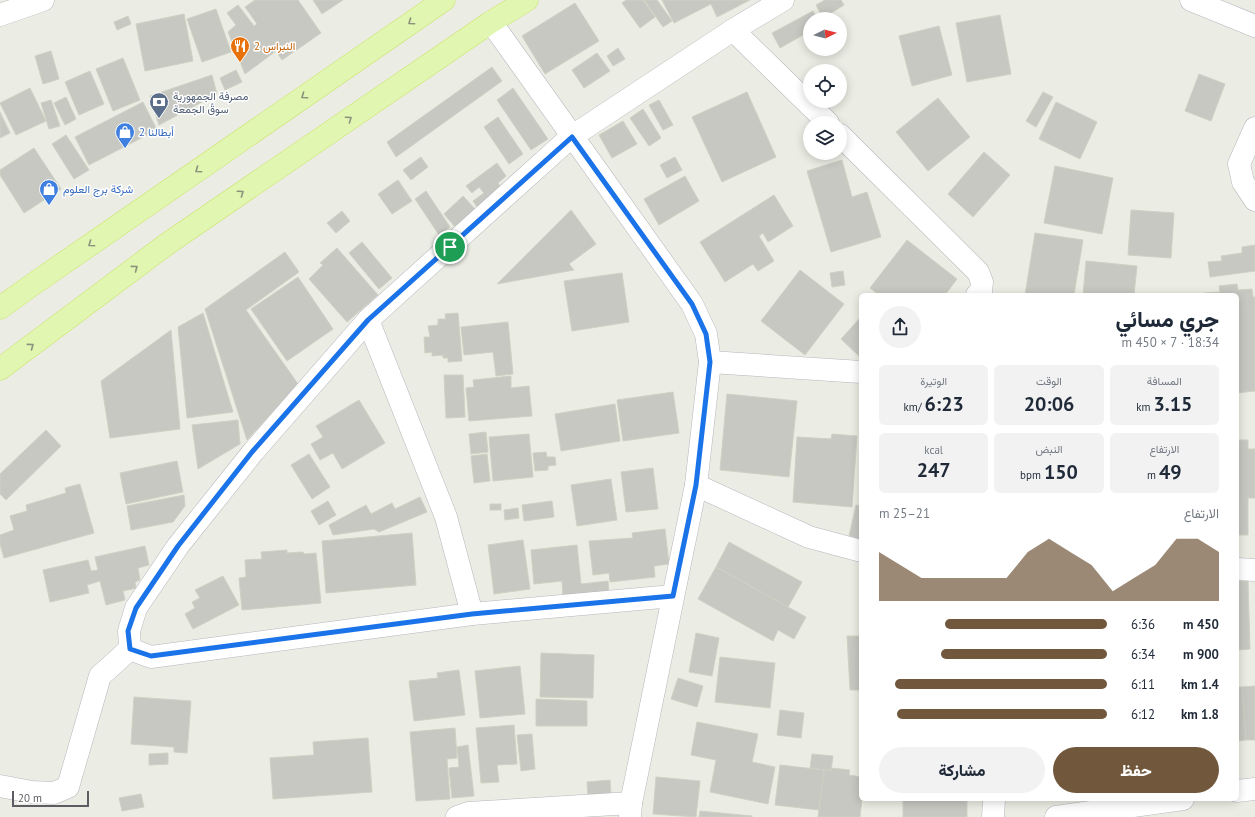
<!DOCTYPE html>
<html lang="ar">
<meta charset="utf-8">
<style>
body{margin:0;font-family:"PT Sans",Vazirmatn,sans-serif;background:#f2f2f3;color:#1f2937;direction:rtl;height:100vh;display:flex;flex-direction:column;font-size:15px;white-space:nowrap}
*{box-sizing:border-box;margin:0}
p{font-size:13px;color:#747a83}
.icon{flex:none;width:22px;height:22px;fill:none;stroke:currentColor;stroke-width:2;stroke-linecap:round;stroke-linejoin:round}
.map{position:relative;flex:1;overflow:hidden;direction:ltr}
.sheet{position:absolute;left:859px;top:293px;width:380px;height:508px;display:flex;flex-direction:column;background:#fff;border-radius:6px;box-shadow:0 2px 10px #0003;direction:rtl}
.sheet>*{flex:none}
.needle{width:26px;rotate:84deg}
.fabs{position:absolute;left:803px;top:12px;display:grid;gap:8px}
.fabs a{display:grid;place-items:center;width:44px;height:44px;border-radius:50%;background:#fff;box-shadow:0 2px 10px #0003;font-size:20px}
.scale{position:absolute;left:12px;bottom:10px;width:77px;box-sizing:border-box;padding-left:4px;border:2px solid #5c5c63;border-top:0;font-size:11px;line-height:14px;white-space:nowrap;color:#5c5c63;-webkit-text-stroke:3px #fff;paint-order:stroke}
.pin{position:absolute;display:grid;place-items:center;width:34px;height:34px;color:#fff;margin:-17px;border:2px solid #fff;border-radius:50%;box-shadow:0 1px 4px #0007}
.round{display:grid;place-items:center;flex:none;width:42px;height:42px;border-radius:21px;background:#f2f2f3}
.head{display:flex;align-items:center;justify-content:space-between;height:68px;padding:0 20px}
h1{font-size:22px;font-weight:800;line-height:30px}
.metrics{display:grid;grid-template-columns:repeat(3,1fr);gap:6px;height:68px;padding:4px 20px}
.metrics div{display:grid;align-content:center;border-radius:6px;background:#f2f2f3;text-align:center}
.metrics b{font-size:20px;font-weight:800}
.metrics small{font-size:11px;font-weight:400}
.metrics p{font-size:11px}
.chart{height:112px;padding:8px 20px}
.chart p{display:flex;justify-content:space-between}
.chart svg{width:100%;height:72px;margin-top:4px;fill:#71583c;opacity:.7}
.button{display:flex;gap:8px;margin-top:auto;padding:8px 20px}
.button a{flex:1;height:46px;border-radius:24px;background:#71583c;color:#fff;font-size:16px;font-weight:800;line-height:46px;text-align:center}
.button a+a{background:#f2f2f3;color:#1f2937}
ul{padding:0 20px;list-style:none;font-size:13px}
li{display:grid;grid-template-columns:64px 48px 1fr;align-items:center;height:30px}
li i{height:10px;border-radius:5px;background:#71583c}
.map>svg:first-child{display:block}
</style>
<div class="map">
<svg width="1255" height="817" viewBox="0 0 1255 817">
<rect width="100%" height="100%" fill="#ebede4"/>
<g fill="#c7c8c1" stroke="#cfd1c3">
<polygon points="255,0 298,0 321,33 282,60 276,51 245,74 228,32 236,25 227,13 238,5 254,26 257,24 245,7"/>
<polygon points="313,0 343,0 322,14"/>
<polygon points="626,0 643,0 655,17 640,28 622,3"/>
<polygon points="644,0 657,0 672,21 663,27"/>
<polygon points="662,0 750,0 717,17 711,4 674,23"/>
<polygon points="825,0 841,0 844,5 823,18 816,5"/>
<polygon points="575,3 599,41 545,74 522,36"/>
<polygon points="216,9 231,52 202,62 187,19"/>
<polygon points="813,11 817,19 810,19 810,31 780,48 772,33"/>
<polygon points="184,14 193,61 145,71 136,24"/>
<polygon points="1000,15 1011,74 967,82 956,23"/>
<polygon points="128,16 131,24 117,30 114,22"/>
<polygon points="939,26 952,75 912,86 899,36"/>
<polygon points="618,48 625,59 613,66 607,56"/>
<polygon points="51,51 59,79 43,84 35,56"/>
<polygon points="597,53 610,71 584,88 572,70"/>
<polygon points="123,58 140,100 113,111 96,69"/>
<polygon points="492,67 502,81 396,157 387,142"/>
<polygon points="236,70 242,82 225,90 220,78"/>
<polygon points="90,71 104,104 79,115 65,82"/>
<polygon points="1199,74 1225,84 1211,121 1185,111"/>
<polygon points="212,75 217,94 159,125 150,96"/>
<polygon points="30,88 46,121 16,135 0,103"/>
<polygon points="513,88 548,139 531,150 497,100"/>
<polygon points="747,92 776,157 722,182 692,117"/>
<polygon points="1043,92 1053,97 1036,127 1026,121"/>
<polygon points="66,97 76,119 65,125 54,103"/>
<polygon points="938,98 970,137 928,171 896,132"/>
<polygon points="51,100 60,126 49,129 41,103"/>
<polygon points="659,100 673,125 663,130 649,105"/>
<polygon points="143,102 157,130 89,165 75,137"/>
<polygon points="1056,102 1097,122 1080,159 1039,139"/>
<polygon points="643,109 661,138 649,146 630,118"/>
<polygon points="0,112 10,133 0,138"/>
<polygon points="498,117 523,154 509,164 484,127"/>
<polygon points="623,121 637,144 612,158 599,135"/>
<polygon points="66,135 89,170 74,179 52,144"/>
<polygon points="34,148 61,189 24,213 0,175 0,170"/>
<polygon points="984,152 1010,175 973,217 948,194"/>
<polygon points="421,157 428,167 411,180 403,170"/>
<polygon points="675,157 682,170 667,178 660,165"/>
<polygon points="842,160 852,197 867,192 881,237 831,252 807,171"/>
<polygon points="497,163 506,176 498,183 504,191 479,210 473,201 484,193 479,187 472,193 466,186"/>
<polygon points="1055,166 1113,178 1102,234 1044,223"/>
<polygon points="685,176 699,201 659,225 644,199"/>
<polygon points="398,180 412,201 392,214 378,194"/>
<polygon points="426,191 450,227 439,235 415,199"/>
<polygon points="774,195 793,226 768,242 763,233 759,236 774,261 758,271 753,264 725,282 700,242"/>
<polygon points="463,196 476,210 456,228 444,214"/>
<polygon points="571,210 596,244 569,264 574,270 497,284"/>
<polygon points="1131,210 1174,213 1171,258 1128,255"/>
<polygon points="342,211 350,221 336,233 327,223"/>
<polygon points="1035,233 1083,240 1074,295 1025,295"/>
<polygon points="907,240 957,279 945,295 879,295 870,288"/>
<polygon points="362,242 392,278 379,289 349,253"/>
<polygon points="1255,245 1255,271 1210,277 1208,262 1222,261 1221,256 1242,253 1242,247"/>
<polygon points="337,248 378,295 347,322 309,279 323,265 320,263"/>
<polygon points="285,252 299,272 246,310 298,384 247,440 205,309"/>
<polygon points="1086,261 1137,266 1134,295 1083,295"/>
<polygon points="800,270 844,304 805,355 761,321"/>
<polygon points="843,271 845,285 832,287 830,273"/>
<polygon points="622,273 629,322 572,331 564,281"/>
<polygon points="298,277 333,329 287,361 251,309"/>
<polygon points="1237,284 1238,290 1252,289 1253,297 1255,297 1255,391 1237,393 1237,295 1204,295 1204,293 1220,292 1219,286"/>
<polygon points="203,313 233,412 187,418 178,327"/>
<polygon points="458,313 462,361 448,362 448,358 443,358 443,355 432,356 432,352 425,353 424,337 430,337 428,326 438,325 438,319 446,319 445,314"/>
<polygon points="861,317 861,358 841,339"/>
<polygon points="508,322 513,374 496,376 493,352 464,355 461,327"/>
<polygon points="171,330 180,429 110,438 101,381"/>
<polygon points="444,375 463,375 465,417 446,418"/>
<polygon points="511,376 511,388 529,386 532,416 469,421 466,388 474,387 473,380"/>
<polygon points="673,392 679,433 623,441 617,400"/>
<polygon points="727,394 797,401 789,477 720,470"/>
<polygon points="359,400 385,443 342,469 333,453 320,460 311,444 323,437 316,426"/>
<polygon points="615,404 620,441 561,451 555,414"/>
<polygon points="238,420 240,444 198,469 192,425"/>
<polygon points="46,430 61,446 6,500 0,494 0,474"/>
<polygon points="486,432 488,452 471,454 469,434"/>
<polygon points="529,434 533,477 493,481 489,437"/>
<polygon points="832,434 857,436 852,507 793,502 797,437 831,439"/>
<polygon points="1237,440 1248,440 1248,449 1255,449 1255,498 1248,498 1248,535 1237,535"/>
<polygon points="546,452 547,457 555,457 556,465 548,466 548,470 535,471 533,453"/>
<polygon points="309,454 330,487 312,499 291,465"/>
<polygon points="487,454 490,481 474,483 471,456"/>
<polygon points="177,461 183,492 126,504 120,473"/>
<polygon points="653,468 658,509 626,512 621,472"/>
<polygon points="611,479 617,520 577,526 571,485"/>
<polygon points="80,484 94,533 4,558 0,544 0,535 14,530 10,516 27,511 26,505 66,493 65,488"/>
<polygon points="184,495 185,506 173,522 131,530 127,506"/>
<polygon points="420,497 427,512 379,532 374,529 333,535 329,525 366,505 371,514 392,503 395,509"/>
<polygon points="328,501 336,515 319,525 311,511"/>
<polygon points="552,501 554,517 524,521 522,505"/>
<rect x="490" y="504" width="11" height="6"/>
<polygon points="856,505 861,506 861,539 849,536"/>
<polygon points="518,508 519,518 505,520 504,510"/>
<polygon points="665,529 669,564 654,566 655,577 610,582 609,573 593,575 589,541 633,538 632,533"/>
<polygon points="412,533 416,585 326,593 322,541"/>
<polygon points="523,540 530,589 494,594 488,545"/>
<polygon points="729,542 802,582 788,607 716,567"/>
<polygon points="577,545 581,584 608,581 609,592 563,596 562,581 534,584 531,550"/>
<polygon points="145,546 149,565 138,568 140,580 135,582 136,588 123,591 125,600 106,605 100,581 87,585 89,593 50,602 43,570 88,560 91,571 98,570 95,557"/>
<polygon points="287,550 287,553 303,552 304,554 316,553 321,603 242,610 239,578 246,577 245,560 262,559 261,552"/>
<polygon points="716,567 806,617 794,639 778,630 773,641 698,599"/>
<polygon points="223,576 239,605 193,629 185,614 195,608 192,602 200,598 195,590"/>
<polygon points="1237,581 1248,581 1250,649 1237,650"/>
<polygon points="696,633 719,638 712,676 689,672"/>
<polygon points="847,636 859,636 861,690 850,690"/>
<polygon points="541,653 594,655 593,698 540,697"/>
<polygon points="720,657 775,663 770,708 715,702"/>
<polygon points="520,666 525,714 480,718 475,671"/>
<polygon points="459,670 465,715 414,721 409,681 438,678 437,673"/>
<polygon points="678,678 703,686 697,707 671,699"/>
<polygon points="1255,686 1255,740 1246,740 1242,687"/>
<polygon points="1237,687 1242,687 1246,740 1237,741"/>
<polygon points="134,697 191,701 187,753 174,752 174,747 131,744"/>
<polygon points="536,699 587,701 587,726 536,726"/>
<polygon points="780,710 804,713 801,738 777,735"/>
<polygon points="697,722 758,734 752,762 775,767 768,804 710,792 716,760 691,755"/>
<polygon points="514,725 517,764 497,765 499,782 481,783 476,728"/>
<polygon points="455,728 457,758 447,759 450,799 416,801 410,732"/>
<polygon points="532,734 535,769 521,771 517,735"/>
<polygon points="368,738 372,792 273,799 270,758 314,755 313,742"/>
<polygon points="468,745 474,796 452,798 449,768 459,767 457,747"/>
<polygon points="168,753 168,764 149,765 149,754"/>
<polygon points="812,754 833,756 831,771 810,768"/>
<polygon points="780,765 824,770 819,810 775,805"/>
<polygon points="831,768 850,770 849,775 861,777 861,799 862,799 860,817 818,817 824,770 831,771"/>
<polygon points="656,777 700,781 696,817 653,814"/>
<polygon points="610,780 611,795 588,797 587,782"/>
<polygon points="141,794 144,807 122,811 119,798"/>
<rect x="903" y="799" width="64" height="18"/>
<polygon points="700,811 752,816 752,817 699,817"/>
</g>
<g fill="none" stroke-linecap="round" stroke-linejoin="round">
<defs>
<g id="minor">
<polyline points="1191,0 1255,26"/>
<polyline points="0,15 43,0"/>
<polyline points="491,22 692,304 706,334 710,362 696,485 631,803 630,817"/>
<polyline points="733,30 828,123"/>
<polyline points="1255,128 1239,164 1243,182 1255,200"/>
<polyline points="840,135 978,272 982,282 981,292 977,295"/>
<polyline points="368,320 253,452 178,546 136,608 129,631 130,649 151,657 472,614 673,596"/>
<polyline points="710,362 861,372"/>
<polyline points="696,485 809,537 861,551"/>
<polyline points="1237,569 1255,570"/>
<polyline points="472,614 446,517 368,320 571,137 733,30 783,0"/>
<polyline points="0,786 32,792 54,793 68,787 100,676 130,649"/>
<polyline points="1237,791 1255,789"/>
<polyline points="457,817 468,813 631,803"/>
<polyline points="993,817 994,799"/>
<polyline points="1056,817 1183,799"/>
</g>
<g id="major">
<polyline points="0,308 32,285 444,0"/>
<polyline points="0,369 167,244 491,22 527,0"/>
</g>
</defs>
<use href="#minor" stroke="#b7b6bd" stroke-width="23"/>
<use href="#major" stroke="#cce268" stroke-width="23"/>
<use href="#minor" stroke="#fff" stroke-width="22"/>
<use href="#major" stroke="#e1f6b0" stroke-width="22"/>
</g>
<defs><path id="oneway-chevron" d="M-2-3.5L2.5 0L-2 3.5" fill="none" stroke-width="1.6" stroke-linecap="round" stroke-linejoin="round"/></defs>
<g stroke="#8b927e">
<use href="#oneway-chevron" transform="translate(411 22) rotate(145)"/>
<use href="#oneway-chevron" transform="translate(304 96) rotate(145)"/>
<use href="#oneway-chevron" transform="translate(349 119) rotate(-35)"/>
<use href="#oneway-chevron" transform="translate(198 170) rotate(145)"/>
<use href="#oneway-chevron" transform="translate(241 193) rotate(-35)"/>
<use href="#oneway-chevron" transform="translate(91 244) rotate(145)"/>
<use href="#oneway-chevron" transform="translate(135 268) rotate(-37)"/>
<use href="#oneway-chevron" transform="translate(31 346) rotate(-37)"/>
</g>
<g fill="none" stroke-linecap="round" stroke-linejoin="round">
<defs>
<polygon id="route" points="572,137 692,304 706,334 710,362 696,485 673,596 472,614 151,656 130,649 128,631 136,608 178,546 252,452 368,320"/>
</defs>
<use href="#route" stroke="#fff" stroke-width="8"/>
<use href="#route" stroke="#1a73e8" stroke-width="5"/>
</g>
<defs>
<symbol id="restaurant-pin" viewBox="-11 -11 22 30"><path d="M0 17L-7.5 6A9.5 9.5 0 1 1 7.5 6Z" fill="#e8710a" stroke="#fff"/><path d="M-5-6h1v4h1v-4h1v4h1v-4h1v5L-1.5 .5V6h-2V.5L-5-1ZM5-6V6H3V1.5H1.5Q1.5-4 5-6Z" fill="#fff"/></symbol>
<symbol id="bank-pin" viewBox="-11 -11 22 30"><path d="M0 17L-7.5 6A9.5 9.5 0 1 1 7.5 6Z" fill="#5c6f8a" stroke="#fff"/><path d="M-6-4H6V4H-6ZM0-2.3a2.3 2.3 0 1 0 0 4.6a2.3 2.3 0 1 0 0-4.6Z" fill="#fff"/></symbol>
<symbol id="shop-pin" viewBox="-11 -11 22 30"><path d="M0 17L-7.5 6A9.5 9.5 0 1 1 7.5 6Z" fill="#3f7fe0" stroke="#fff"/><path d="M-5-2.5h2.3a2.7 3.5 0 0 1 5.4 0H5L5.5 6h-11ZM-1.5-2.5h3a1.5 2.3 0 0 0-3 0Z" fill="#fff"/></symbol>
</defs>
<g fill-rule="evenodd">
<use href="#restaurant-pin" x="229" y="35" width="22" height="30"/>
<use href="#bank-pin" x="148" y="91" width="22" height="30"/>
<use href="#shop-pin" x="114" y="121" width="22" height="30"/>
<use href="#shop-pin" x="38" y="178" width="22" height="30"/>
</g>
<g text-anchor="middle" stroke-width="3" stroke-linejoin="round" paint-order="stroke">
<g font-size="11" fill="#c56008" stroke="#fff" text-anchor="start">
<text x="254" y="50">النبراس 2</text>
</g>
<g font-size="11" fill="#4e5e75" stroke="#fff" text-anchor="start">
<text x="173" y="100">مصرفة الجمهورية<tspan x="173" dy="13">سوقً الجمعة</tspan></text>
</g>
<g font-size="11" fill="#366cbe" stroke="#fff" text-anchor="start">
<text x="139" y="136">أبطالنا 2</text>
<text x="63" y="193">شركة برج العلوم</text>
</g>
</g>
</svg>
<div class="fabs">
<a><svg class="needle" viewBox="-14 -14 28 28"><path d="M0-13l5 13h-10z" fill="#e53935"/><path d="M0 13l5-13h-10z" fill="#747a83"/></svg></a>
<a><svg class="icon" aria-label="locate" viewBox="0 0 24 24"><circle cx="12" cy="12" r="6"/><path d="M12 2v4M12 18v4M2 12h4M18 12h4"/></svg></a>
<a><svg class="icon" aria-label="layers" viewBox="0 0 24 24"><path d="M12 4l9 5-9 5-9-5zM3 14l9 5 9-5"/></svg></a>
</div>
<div class="scale">20 m</div>
<div class="pin" style="left:450px;top:247px;background:#1e9e55"><svg class="icon" aria-label="arrive" viewBox="0 0 24 24"><path d="M6 21V4h12l-3 4 3 4H6"/></svg></div>
<section class="sheet">
<div class="head"><div><h1>جري مسائي</h1><p>18:34 · 7 × 450 m</p></div><a class="round"><svg class="icon" aria-label="share" viewBox="0 0 24 24"><path d="M12 15V3M7 8l5-5 5 5M5 13v7h14v-7"/></svg></a></div>
<div class="metrics">
<div><p>المسافة</p><b>3.15<small> km</small></b></div>
<div><p>الوقت</p><b>20:06</b></div>
<div><p>الوتيرة</p><b>6:23<small> /km</small></b></div>
</div>
<div class="metrics">
<div><p>الارتفاع</p><b>49<small> m</small></b></div>
<div><p>النبض</p><b>150<small> bpm</small></b></div>
<div><p>kcal</p><b>247</b></div>
</div>
<div class="chart"><p><span>الارتفاع</span>21–25 m</p>
<svg viewBox="0 0 160 44" preserveAspectRatio="none"><path d="M0 44V14L10 22L20 30L30 30L40 30L50 30L60 30L70 14L80 6L90 14L100 22L110 38L120 30L130 22L140 6L150 6L160 14V44z"/></svg>
</div>
<ul>
<li><b>450 m</b>6:36<i style="width:71%"></i></li>
<li><b>900 m</b>6:34<i style="width:73%"></i></li>
<li><b>1.4 km</b>6:11<i style="width:93%"></i></li>
<li><b>1.8 km</b>6:12<i style="width:92%"></i></li>
</ul>
<div class="button"><a>حفظ</a><a>مشاركة</a></div>
</section>
</div>
